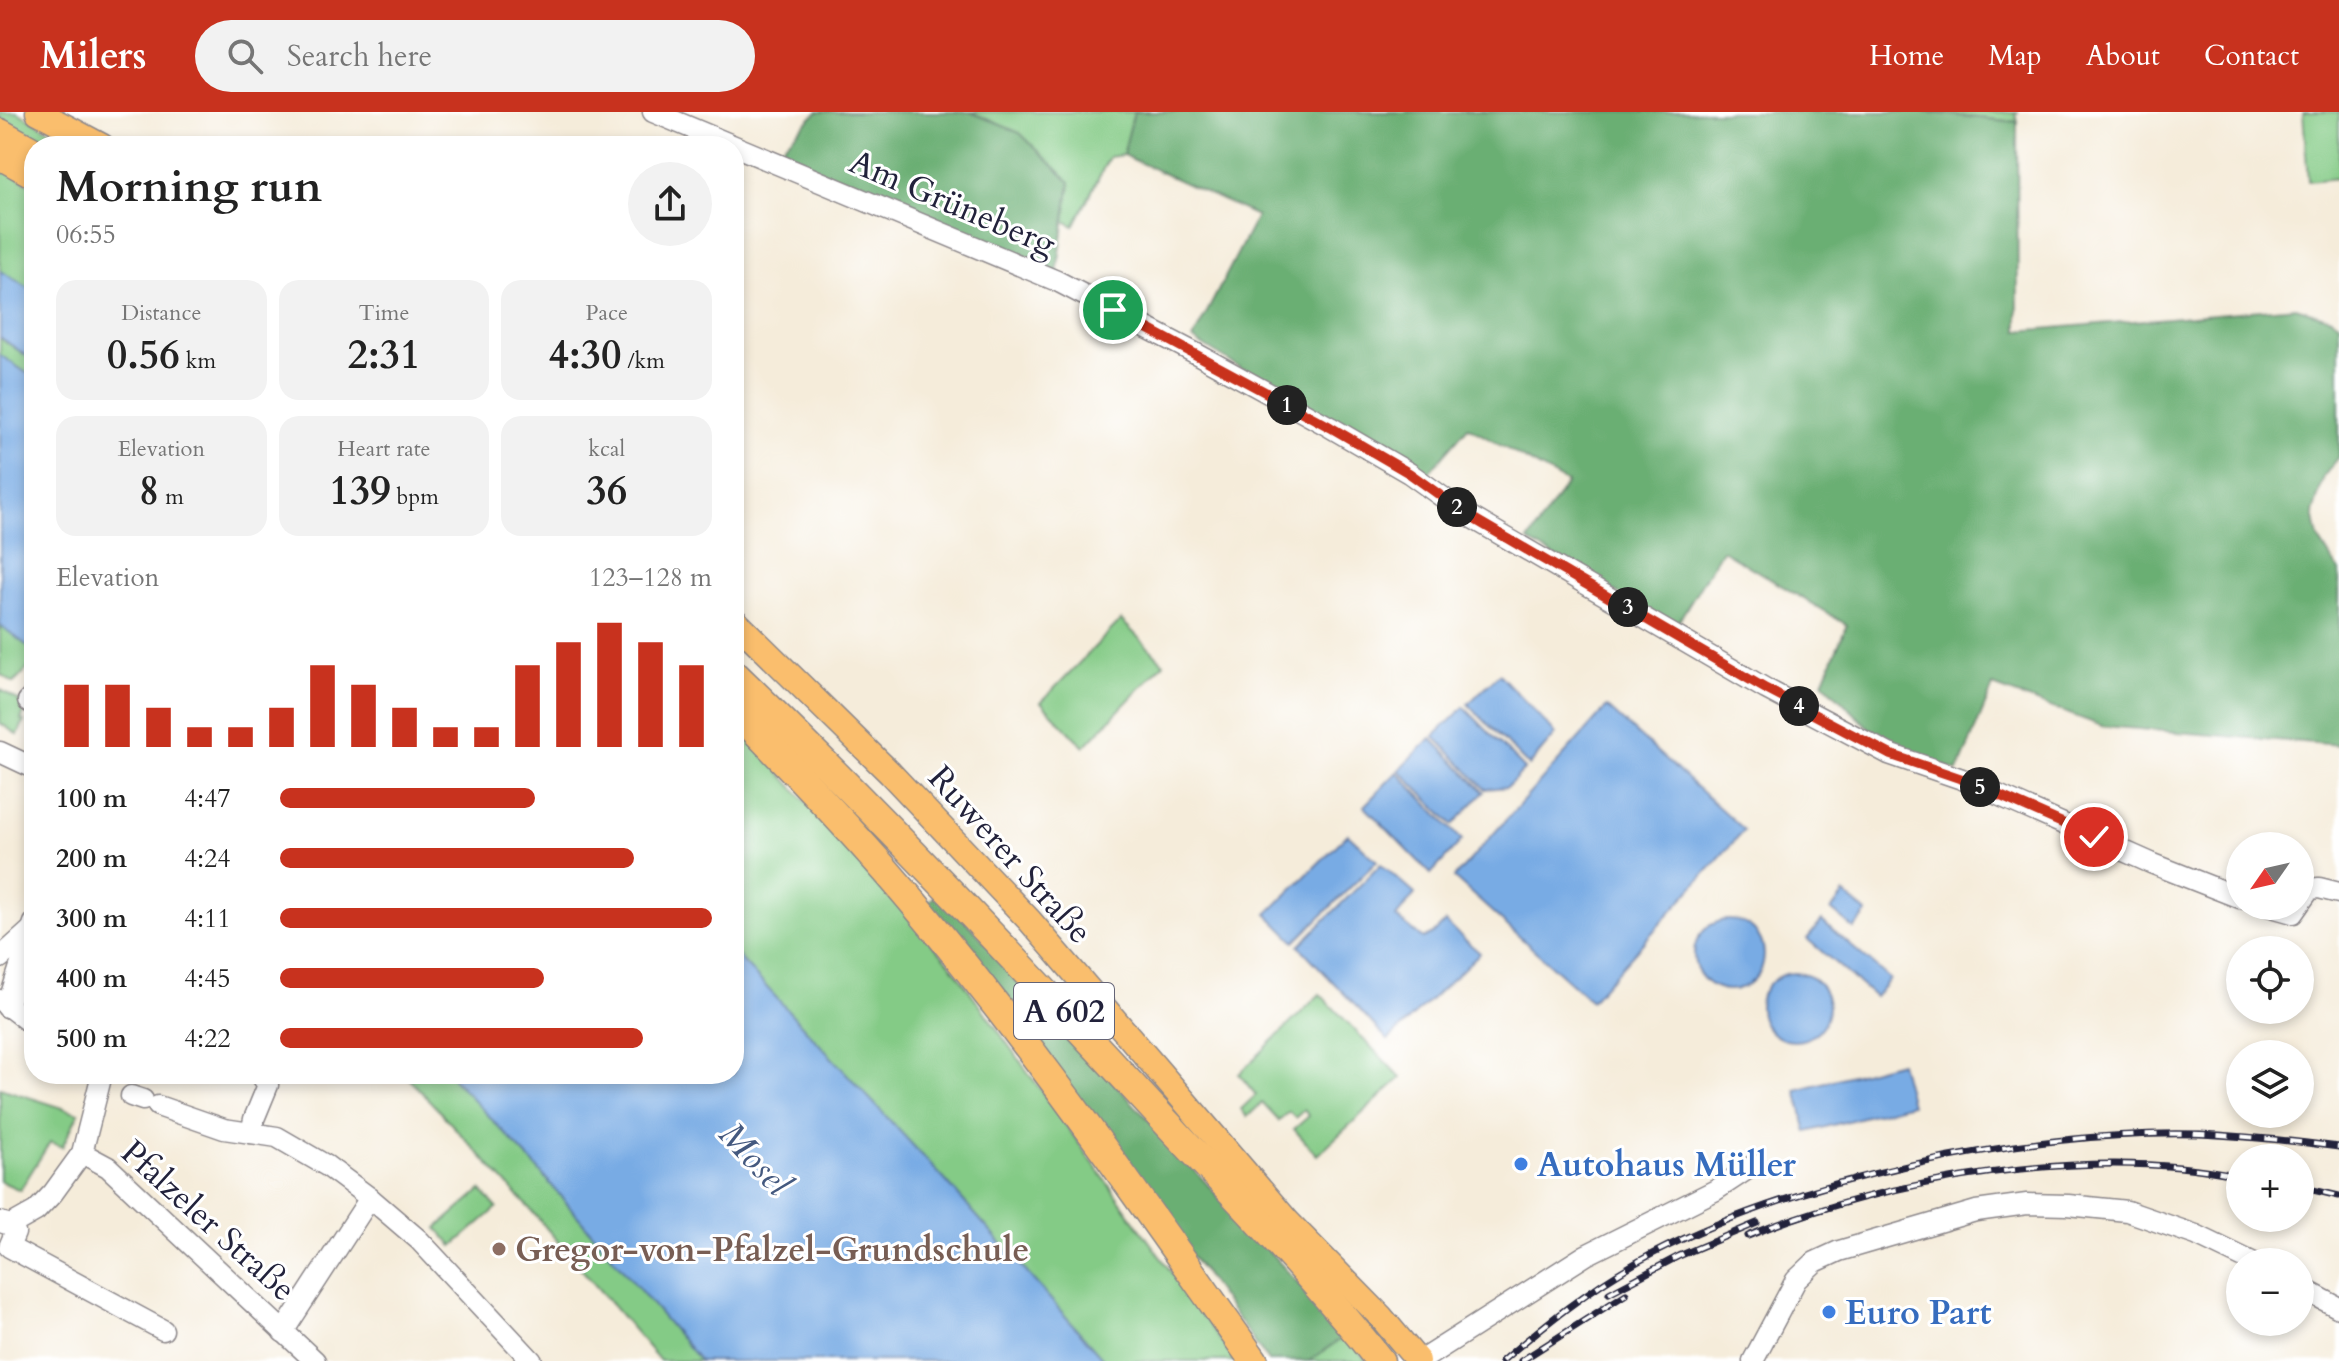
<!DOCTYPE html>
<meta charset="utf-8">
<style>
body{margin:0;font-family:Cardo,serif;background:#f2f2f2;color:#222;height:100vh;display:flex;flex-direction:column;font-size:30px;white-space:nowrap}
*{box-sizing:border-box;margin:0}
p{font-size:26px;color:#767676}
.icon{flex:none;width:44px;height:44px;fill:none;stroke:currentColor;stroke-width:2;stroke-linecap:round;stroke-linejoin:round}
.map{position:relative;flex:1;overflow:hidden}
.side{position:absolute;left:24px;top:24px;width:720px;height:948px;display:flex;flex-direction:column;background:#fff;border-radius:32px;box-shadow:0 4px 12px #0003}
.side>*{flex:none}
.needle{width:52px;rotate:236deg}
.tools{position:absolute;left:2226px;top:720px;display:grid;gap:16px}
.tools a{display:grid;place-items:center;width:88px;height:88px;border-radius:50%;background:#fff;box-shadow:0 4px 12px #0003;font-size:40px}
.pin{position:absolute;display:grid;place-items:center;width:68px;height:68px;color:#fff;margin:-34px;border:4px solid #fff;border-radius:50%;box-shadow:0 2px 8px #0007}
.km{position:absolute;width:40px;height:40px;margin:-20px;border-radius:50%;background:#222;color:#fff;font-size:22px;line-height:40px;text-align:center}
.round{display:grid;place-items:center;flex:none;width:84px;height:84px;border-radius:42px;background:#f2f2f2}
.head{display:flex;align-items:center;justify-content:space-between;height:136px;padding:0 32px}
h1{font-size:44px;font-weight:700;line-height:60px}
.metrics{display:grid;grid-template-columns:repeat(3,1fr);gap:12px;height:136px;padding:8px 32px}
.metrics div{display:grid;align-content:center;border-radius:20px;background:#f2f2f2;text-align:center}
.metrics b{font-size:40px;font-weight:700}
.metrics small{font-size:22px;font-weight:400}
.metrics p{font-size:22px}
.chart{height:224px;padding:16px 32px}
.chart p{display:flex;justify-content:space-between}
.chart svg{width:100%;height:144px;margin-top:8px;stroke:#c8321e;stroke-width:6}
ul{padding:0 32px;list-style:none;font-size:26px}
li{display:grid;grid-template-columns:128px 96px 1fr;align-items:center;height:60px}
li i{height:20px;border-radius:10px;background:#c8321e}
header{display:flex;align-items:center;gap:48px;box-sizing:border-box;height:112px;padding:0 40px;background:#c8321e;color:#fff}
header strong{font-size:38px}
nav{display:flex;gap:44px;margin-inline-start:auto;font-size:28px}
.search{width:560px;height:72px;background:#f2f2f2;display:flex;align-items:center;gap:20px;box-sizing:border-box;padding:0 28px;border-radius:44px;color:#767676;font-size:30px}
.map>svg:first-child{display:block}
</style>
<header>
<strong>Milers</strong>
<div class="search"><svg class="icon" aria-label="search" viewBox="0 0 24 24"><circle cx="10" cy="10" r="6"/><path d="M15 15l6 6"/></svg>Search here</div>
<nav><a>Home</a><a>Map</a><a>About</a><a>Contact</a></nav>
</header>
<div class="map">
<svg width="2339" height="1249" viewBox="0 0 2339 1249">
<rect width="100%" height="100%" fill="#fff"/>
<filter id="ink" filterUnits="userSpaceOnUse"><feTurbulence type="fractalNoise" baseFrequency=".0125" numOctaves="2"/><feDisplacementMap in="SourceGraphic" scale="16" xChannelSelector="R" yChannelSelector="G"/><feConvolveMatrix kernelMatrix="1 2 1 2 8 2 1 2 1" color-interpolation-filters="sRGB"/></filter>
<filter id="wash" filterUnits="userSpaceOnUse"><feTurbulence type="fractalNoise" baseFrequency=".006" numOctaves="4" result="noise"/><feDisplacementMap in="SourceGraphic" scale="32" xChannelSelector="R" yChannelSelector="G"/><feGaussianBlur stdDeviation="1.8" result="paint"/><feColorMatrix in="noise" values="0 0 0 0 0 0 0 0 0 0 0 0 0 0 0 0 0 1.4 0 .05"/><feComposite in="paint" operator="in"/></filter>
<g filter="url(#wash)">
<rect width="100%" height="100%" fill="#f5ecda"/>
<g fill="#84cb86" stroke="#537660" stroke-width="2">
<polygon points="0,0 17,0 78,34 53,34 0,6"/>
<polygon points="970,0 1134,0 1123,43 1109,45 1074,114 1065,109 1070,70 1020,21"/>
<polygon points="1921,0 2019,0 2015,1 2017,10"/>
<polygon points="2303,0 2339,0 2339,66 2308,69"/>
<polygon points="0,55 34,75 34,179 0,159"/>
<polygon points="0,226 34,249 34,266 0,243"/>
<polygon points="1121,508 1164,551 1084,635 1041,590"/>
<polygon points="0,513 34,539 34,550 14,571 0,562"/>
<polygon points="0,577 27,594 21,608 24,609 18,623 0,611"/>
<polygon points="734,609 949,850 1235,1249 1105,1249 944,1067 734,840"/>
<polygon points="1320,882 1401,966 1317,1043 1294,1017 1309,1004 1304,998 1295,1006 1289,1000 1279,1009 1262,991 1247,1005 1241,997 1256,983 1239,962"/>
<polygon points="405,962 449,962 532,1050 700,1249 660,1249 530,1097"/>
<polygon points="0,976 79,1001 62,1035 50,1030 20,1078 0,1069"/>
<polygon points="481,1078 497,1096 453,1134 437,1116"/>
<polygon points="1346,1223 1367,1249 1309,1249"/>
</g>
<g fill="#6baf73" stroke="#466857" stroke-width="2">
<polygon points="817,0 970,0 1020,21 1070,70 1057,162 774,43"/>
<polygon points="1134,0 1921,0 2017,10 2018,219 2296,195 2331,206 2339,211 2339,345 2324,364 2313,401 2318,426 2339,459 2339,633 2102,614 1993,574 1958,659 1892,639 1823,570 1847,513 1722,438 1675,515 1528,429 1567,371 1468,315 1422,368 1193,227 1257,104 1123,43"/>
<polygon points="940,781 1346,1223 1309,1249 1268,1249 1101,1019 925,792"/>
</g>
<g fill="#78abe4" stroke="#4d6690" stroke-width="2">
<polygon points="0,159 34,179 34,249 0,225"/>
<polygon points="0,243 34,266 34,539 0,513"/>
<polygon points="1499,562 1556,622 1529,654 1468,592"/>
<polygon points="1464,595 1525,657 1507,675 1485,677 1434,624"/>
<polygon points="1607,595 1744,718 1591,889 1454,766"/>
<polygon points="1431,626 1484,680 1453,713 1399,658"/>
<polygon points="1397,660 1462,728 1431,762 1364,694"/>
<polygon points="1348,722 1377,749 1295,830 1267,802"/>
<polygon points="1381,752 1415,782 1396,805 1423,827 1433,822 1445,810 1480,841 1388,928 1299,834"/>
<polygon points="1844,782 1867,801 1854,817 1831,798"/>
<circle cx="1729" cy="843" r="35"/>
<polygon points="1822,809 1890,867 1875,885 1807,827"/>
<polygon points="734,840 944,1067 1105,1249 700,1249 532,1050 449,962 734,962"/>
<circle cx="1794" cy="895" r="34"/>
<polygon points="1900,950 1911,992 1807,1020 1796,978"/>
</g>
</g>
<g filter="url(#ink)">
<g fill="none" stroke-linecap="round" stroke-linejoin="round">
<defs>
<g id="minor">
<polyline points="653,0 1057,169 1197,242 1330,315 1409,361 1469,404 1766,577 1889,642 1962,667 2151,751 2240,786"/>
<polyline points="34,583 28,589 34,593"/>
<polyline points="0,640 34,656"/>
<polyline points="2300,791 2310,777 2319,776 2339,781"/>
<polyline points="2268,794 2293,801 2298,794"/>
<polyline points="0,846 31,818"/>
<polyline points="0,888 34,914"/>
<polyline points="7,895 34,811"/>
<polyline points="131,984 143,988"/>
<polyline points="158,994 224,1017 277,1025 327,1054 370,1086 283,1220"/>
<polyline points="251,1021 254,1007 268,973 260,962"/>
<polyline points="82,1041 108,1055 315,1249"/>
<polyline points="370,1086 419,1128 532,1249"/>
<polyline points="0,1110 11,1113 36,1099 53,1081 82,1041 102,962"/>
<polyline points="11,1113 15,1121 9,1135 163,1218"/>
<polyline points="2300,1175 2339,1196"/>
<polyline points="1420,1249 1586,1143 1716,1078 1754,1053"/>
<polyline points="1753,1249 1796,1168 1815,1150 1839,1139 1976,1099 2027,1092 2068,1093 2127,1099 2196,1123 2252,1150"/>
</g>
<g id="major">
<polyline points="38,0 102,34"/>
<polyline points="734,508 890,661 1030,809 1288,1110 1381,1205 1418,1249"/>
</g>
<g id="highway">
<polyline points="0,21 34,40"/>
<polyline points="0,43 34,62"/>
<path d="M734,562c144,139 280,284 416,431 78,84 159,166 230,256"/>
<path d="M734,597c52,53 104,107 153,163 134,154 249,323 367,489"/>
</g>
</defs>
<use href="#minor" stroke="#8c878a" stroke-width="23"/>
<use href="#major" stroke="#8c878a" stroke-width="27"/>
<use href="#highway" stroke="#8c878a" stroke-width="31"/>
<use href="#minor" stroke="#fff" stroke-width="20"/>
<use href="#major" stroke="#fabe6d" stroke-width="24"/>
<use href="#highway" stroke="#fabe6d" stroke-width="28"/>
<defs>
<g id="rail">
<polyline points="2300,1075 2339,1084"/>
<path d="M1748,1124c139,-58 344,-91 492,-60"/>
<polyline points="1609,1181 1679,1144 1757,1111"/>
<path d="M1502,1249c43,-37 87,-72 137,-100 149,-82 391,-132 561,-127 47,2 93,7 139,13"/>
<polyline points="1521,1249 1626,1182"/>
</g>
</defs>
<use href="#rail" stroke="#22223b" stroke-width="7"/>
<use href="#rail" stroke="#fff" stroke-width="4" stroke-dasharray="12" stroke-linecap="butt"/>
</g>
</g>
<g fill="none" stroke-linecap="round" stroke-linejoin="round" filter="url(#ink)">
<defs>
<polyline id="route" points="1113,198 1330,315 1409,361 1469,404 1766,577 1889,642 1962,667 2094,725"/>
</defs>
<use href="#route" stroke="#fff" stroke-width="16"/>
<use href="#route" stroke="#c8321e" stroke-width="10"/>
</g>
<g fill="#3f7fe0" stroke="#fff" stroke-width="3">
<circle cx="1521" cy="1052" r="8"/>
<circle cx="1829" cy="1200" r="8"/>
</g>
<circle fill="#8d6e63" stroke="#fff" stroke-width="3" cx="499" cy="1137" r="8"/>
<g text-anchor="middle" stroke-width="6" stroke-linejoin="round" paint-order="stroke">
<rect fill="#fff" stroke="#646476" stroke-width="2" x="1014" y="871" width="100" height="56" rx="6"/>
<g font-size="32" font-weight="bold" fill="#22223b">
<text x="1064" y="910">A 602</text>
</g>
<g font-size="34" fill="#22223b" stroke="#fff">
<text transform="translate(953 90) rotate(23)" y="12">Am Grüneberg</text>
<text transform="translate(1011 742) rotate(48)" y="12">Ruwerer Straße</text>
<text transform="translate(209 1108) rotate(42)" y="12">Pfalzeler Straße</text>
</g>
<g font-size="34" font-weight="bold" fill="#366cbe" stroke="#fff" text-anchor="start">
<text x="1537" y="1064">Autohaus Müller</text>
<text x="1845" y="1212">Euro Part</text>
</g>
<g font-size="34" font-weight="bold" fill="#785e54" stroke="#fff" text-anchor="start">
<text x="515" y="1149">Gregor-von-Pfalzel-Grundschule</text>
</g>
<g font-size="36" font-style="italic" fill="#44597f" stroke="#fff">
<text transform="translate(756 1046) rotate(47)" y="13">Mosel</text>
</g>
</g>
</svg>
<div class="tools">
<a><svg class="needle" viewBox="-14 -14 28 28"><path d="M0-13l5 13h-10z" fill="#e53935"/><path d="M0 13l5-13h-10z" fill="#767676"/></svg></a>
<a><svg class="icon" aria-label="locate" viewBox="0 0 24 24"><circle cx="12" cy="12" r="6"/><path d="M12 2v4M12 18v4M2 12h4M18 12h4"/></svg></a>
<a><svg class="icon" aria-label="layers" viewBox="0 0 24 24"><path d="M12 4l9 5-9 5-9-5zM3 14l9 5 9-5"/></svg></a>
<a>+</a>
<a>−</a>
</div>
<div class="pin" style="left:1113px;top:198px;background:#1e9e55"><svg class="icon" aria-label="arrive" viewBox="0 0 24 24"><path d="M6 21V4h12l-3 4 3 4H6"/></svg></div>
<div class="pin" style="left:2094px;top:725px;background:#d93025"><svg class="icon" aria-label="check" viewBox="0 0 24 24"><path d="M5 12l5 5 9-10"/></svg></div>
<b class="km" style="left:1287px;top:293px">1</b>
<b class="km" style="left:1457px;top:395px">2</b>
<b class="km" style="left:1628px;top:495px">3</b>
<b class="km" style="left:1799px;top:594px">4</b>
<b class="km" style="left:1980px;top:675px">5</b>
<section class="side">
<div class="head"><div><h1>Morning run</h1><p>06:55</p></div><a class="round"><svg class="icon" aria-label="share" viewBox="0 0 24 24"><path d="M12 15V3M7 8l5-5 5 5M5 13v7h14v-7"/></svg></a></div>
<div class="metrics">
<div><p>Distance</p><b>0.56<small> km</small></b></div>
<div><p>Time</p><b>2:31</b></div>
<div><p>Pace</p><b>4:30<small> /km</small></b></div>
</div>
<div class="metrics">
<div><p>Elevation</p><b>8<small> m</small></b></div>
<div><p>Heart rate</p><b>139<small> bpm</small></b></div>
<div><p>kcal</p><b>36</b></div>
</div>
<div class="chart"><p><span>Elevation</span>123–128 m</p>
<svg viewBox="0 0 160 44" preserveAspectRatio="none"><path d="M5 44V25M15 44V25M25 44V32M35 44V38M45 44V38M55 44V32M65 44V19M75 44V25M85 44V32M95 44V38M105 44V38M115 44V19M125 44V12M135 44V6M145 44V12M155 44V19"/></svg>
</div>
<ul>
<li><b>100 m</b>4:47<i style="width:59%"></i></li>
<li><b>200 m</b>4:24<i style="width:82%"></i></li>
<li><b>300 m</b>4:11<i style="width:100%"></i></li>
<li><b>400 m</b>4:45<i style="width:61%"></i></li>
<li><b>500 m</b>4:22<i style="width:84%"></i></li>
</ul>
</section>
</div>
